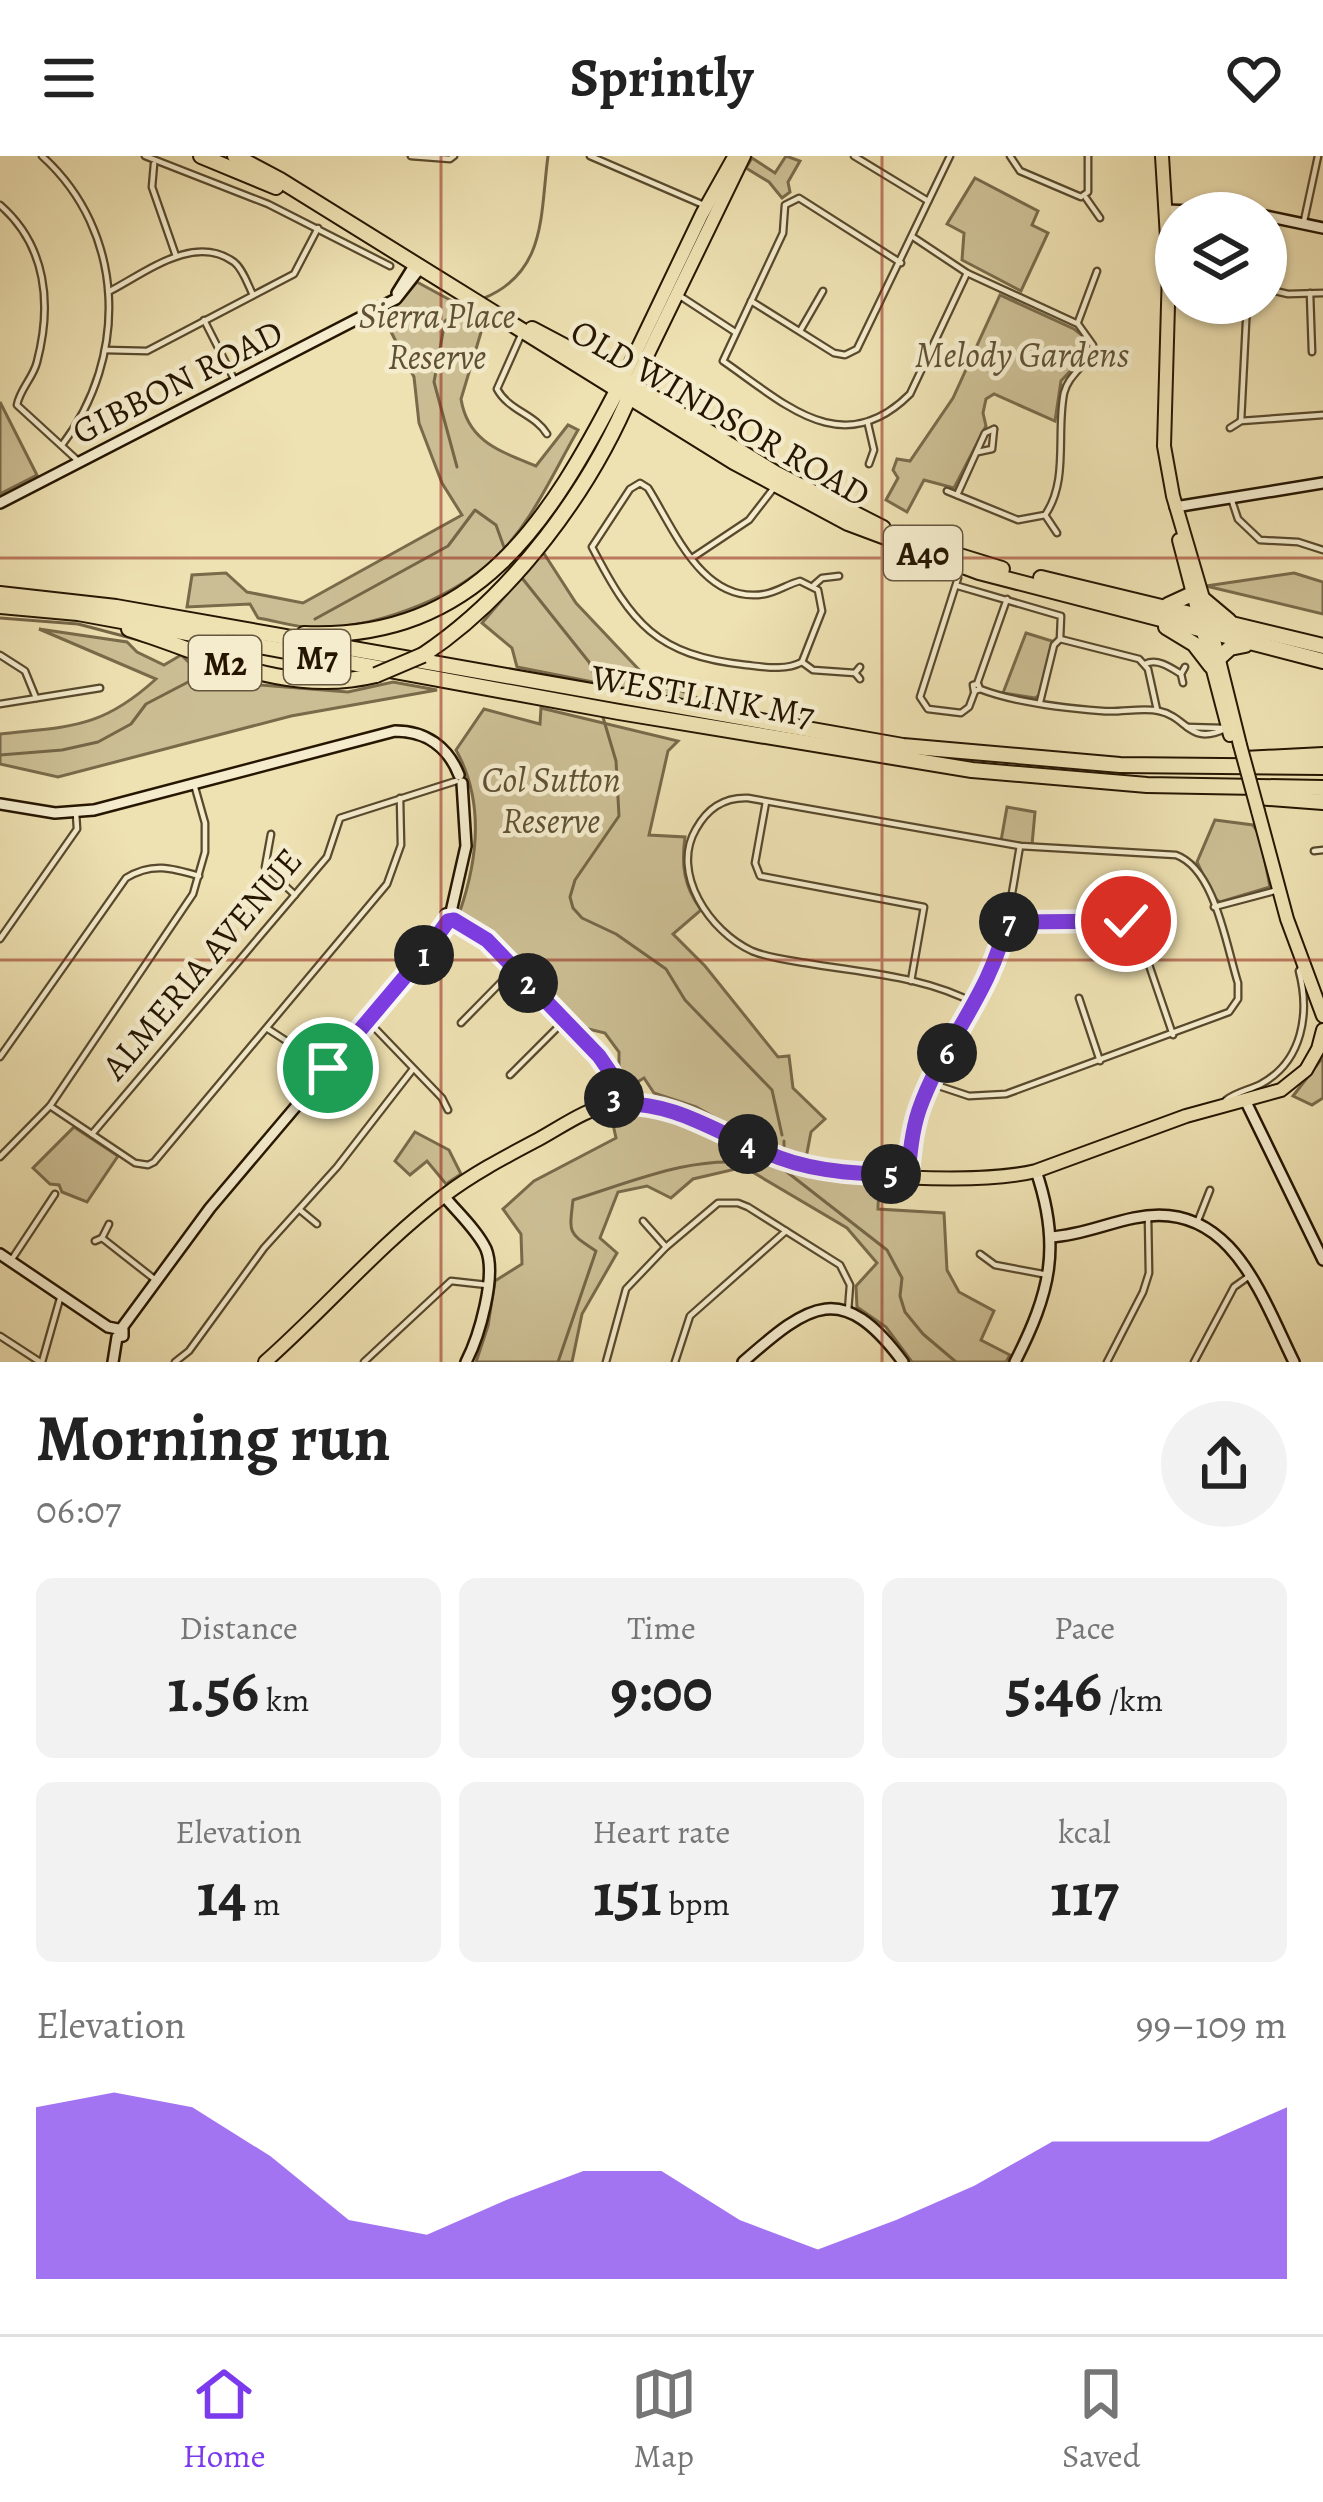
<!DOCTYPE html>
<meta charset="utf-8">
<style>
body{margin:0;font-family:Alegreya,serif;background:#f2f2f2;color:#222;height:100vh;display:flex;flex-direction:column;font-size:45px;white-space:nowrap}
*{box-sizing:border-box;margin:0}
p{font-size:39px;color:#767676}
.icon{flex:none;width:66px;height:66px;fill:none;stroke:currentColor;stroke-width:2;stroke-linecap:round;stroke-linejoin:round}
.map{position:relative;height:1206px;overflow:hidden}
.sheet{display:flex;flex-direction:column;background:#fff;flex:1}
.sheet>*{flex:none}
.controls{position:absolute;left:1155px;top:36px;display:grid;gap:24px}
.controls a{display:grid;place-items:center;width:132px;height:132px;border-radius:50%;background:#fff;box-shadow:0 3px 9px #0004;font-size:60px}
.pin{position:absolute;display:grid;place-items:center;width:102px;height:102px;color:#fff;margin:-51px;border:6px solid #fff;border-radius:50%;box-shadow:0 3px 12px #0007}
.km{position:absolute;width:60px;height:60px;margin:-30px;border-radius:50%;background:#222;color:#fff;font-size:33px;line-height:60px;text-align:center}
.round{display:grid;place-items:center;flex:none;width:126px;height:126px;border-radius:63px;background:#f2f2f2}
.head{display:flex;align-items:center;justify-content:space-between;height:204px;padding:0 36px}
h1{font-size:66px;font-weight:700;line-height:90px}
.figures{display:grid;grid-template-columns:repeat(3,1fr);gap:18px;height:204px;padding:12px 36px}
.figures div{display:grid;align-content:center;border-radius:18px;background:#f2f2f2;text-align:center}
.figures b{font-size:60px;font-weight:700}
.figures small{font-size:33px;font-weight:400}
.figures p{font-size:33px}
.chart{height:336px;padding:24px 36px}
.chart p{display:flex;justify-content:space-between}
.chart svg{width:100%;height:216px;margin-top:12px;fill:#7c3aed;opacity:.7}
header{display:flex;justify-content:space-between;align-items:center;height:156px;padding:0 36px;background:#fff;font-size:54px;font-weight:700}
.tabs{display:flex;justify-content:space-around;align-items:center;height:168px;border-top:3px solid #e0e0e0;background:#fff;font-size:33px;color:#767676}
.tabs a{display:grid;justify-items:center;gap:6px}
.tabs .current{color:#7c3aed}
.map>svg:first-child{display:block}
</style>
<header><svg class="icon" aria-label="menu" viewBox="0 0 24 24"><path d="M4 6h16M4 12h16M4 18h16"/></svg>Sprintly<svg class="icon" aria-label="heart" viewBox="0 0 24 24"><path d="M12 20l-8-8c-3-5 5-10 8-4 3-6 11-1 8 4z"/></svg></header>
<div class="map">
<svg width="1323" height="1206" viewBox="0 0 1323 1206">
<rect width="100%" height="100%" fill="#eee1b2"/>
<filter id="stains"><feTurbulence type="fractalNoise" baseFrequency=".00167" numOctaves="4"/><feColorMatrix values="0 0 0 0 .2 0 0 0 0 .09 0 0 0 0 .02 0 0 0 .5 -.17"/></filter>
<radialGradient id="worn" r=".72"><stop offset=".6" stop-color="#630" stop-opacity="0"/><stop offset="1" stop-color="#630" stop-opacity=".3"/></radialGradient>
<g fill="#ccbe94" stroke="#796a4a" stroke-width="3">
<polygon points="786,0 800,5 788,26 790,36 782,42 769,26 746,12 752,2 775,17"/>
<polygon points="975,22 1038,55 1032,69 1048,77 1021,135 962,104 964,77 947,68"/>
<path d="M417,126l68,37 -24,80c7,43 39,52 75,67l32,-41 10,5c-25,43 -48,97 -86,131 -45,40 -120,68 -179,67 -18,-1 -37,-7 -55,-10l-8,-14 -63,3 5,-32 34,-2 21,19 56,11 159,-88 -20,-32 -23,-60 -5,-46 -33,-65 20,-11z"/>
<polygon points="1000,139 1074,173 1083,180 1086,198 1061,225 1055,265 994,238 986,243 983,257 986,270 954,332 924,324 907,356 886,344 898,322 893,314 897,303 910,305 953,242"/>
<polygon points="0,246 37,319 0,338"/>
<polygon points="543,396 576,447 644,519 698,542 699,547 517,511 512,492 482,467"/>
<polygon points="1294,417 1323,426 1323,458 1206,430"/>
<path d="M39,473l88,13 10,10 27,13 17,-10 28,26 139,11 45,-10 44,8 -146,26 -233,61 -58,-13v-30c71,-8 101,-5 156,-55z"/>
<polygon points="1026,477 1052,485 1041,538 1035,542 1003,537"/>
<path d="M541,552l137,33 -10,10 -19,84 36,2c-4,29 -1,49 16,73l-28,24 32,32 73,91 11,-1 4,32 32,31 -14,13 -5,26 -44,-14 -66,-37 -42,-14 -10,-15 -25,15v-41l-14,-19 -25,-6 -84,-85 -37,-28c19,-54 26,-112 -3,-164l28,-41 56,15z"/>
<polygon points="1007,651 1035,656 1032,689 1001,685"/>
<polygon points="1215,664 1253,669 1260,680 1270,731 1220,746 1214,742 1197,706"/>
<polygon points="1323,901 1323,942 1312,949 1293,940"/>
<polygon points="625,956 685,964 772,1009 795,1016 879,1026 878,1053 944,1057 947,1114 959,1136 994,1155 981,1184 1010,1199 1006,1206 912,1206 886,1171 857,1151 856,1130 877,1107 847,1072 744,1011 693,1023 671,1042 647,1030 618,1036 600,1082 617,1097 582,1158 572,1206 476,1206 488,1170 495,1125 522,1108 521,1078 503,1053 534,1025 616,982 611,959"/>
<polygon points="74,971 118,1000 87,1046 62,1036 59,1029 50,1028 33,1012"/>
<polygon points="415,976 449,994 461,1018 446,1028 427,1005 410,1019 395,1005"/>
</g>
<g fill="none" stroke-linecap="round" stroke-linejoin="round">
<g stroke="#756647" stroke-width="3">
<path d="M482,143c65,-26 58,-84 66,-143"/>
<polyline points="457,311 434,226 445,165 467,149"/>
<polyline points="522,422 589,506 599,531"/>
<polyline points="0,462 78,468 146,486"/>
<polyline points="315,463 448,390 475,354 496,369 505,394"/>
<polyline points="602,558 616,605 619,660 575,724 570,741 573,752 582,762 616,778 666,813 685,844 772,934 782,979"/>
<polyline points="0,599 62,594 98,586 131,568 146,548 213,513"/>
<polyline points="784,997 784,985"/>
<polyline points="761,1009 776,1010"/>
<polyline points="778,1009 887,1094 902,1122 900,1140 905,1156 923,1178 956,1206"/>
<path d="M558,1206l38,-111c-28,-19 -27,-16 -23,-51 56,-17 121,-46 180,-36"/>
</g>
<defs>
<g id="street">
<path d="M42,0c84,76 87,201 20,289"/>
<polyline points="145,0 268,48 390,110"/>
<polyline points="411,0 450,3 454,0"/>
<polyline points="590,0 706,50"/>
<polyline points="854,0 928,45"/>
<polyline points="1010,0 1020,15 1081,41 1088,36 1088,0"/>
<polyline points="154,8 152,31 176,100"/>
<polyline points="1086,42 1100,62"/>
<path d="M0,49c47,41 52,100 37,157 -4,16 -17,27 -20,43l59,54"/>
<polyline points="1304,65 1318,0"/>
<path d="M913,81l54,36 111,51 15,21c-4,20 -24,28 -29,48 -8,40 5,88 -19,122l-27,5 -71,-29"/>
<path d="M901,107l-102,-65 -14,7 -2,28 -60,128c61,42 119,101 187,33l57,-121"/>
<polyline points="1266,133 1288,138 1323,137"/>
<path d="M110,135c35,-18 84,-58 124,-29 9,7 14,23 19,33"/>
<polyline points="1310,137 1312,196"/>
<polyline points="680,140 735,176"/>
<polyline points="751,145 834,197 845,199 857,193 950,0"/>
<polyline points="204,164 234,223"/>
<polyline points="1078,166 1097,115"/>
<polyline points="800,175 823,135"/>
<path d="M522,177l-25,56c12,22 38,25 50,45"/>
<polyline points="105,194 147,195 294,118 318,72"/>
<polyline points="1241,265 1247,147"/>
<polyline points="868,268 874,294 869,308"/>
<polyline points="1230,272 1241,265 1323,259"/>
<polyline points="978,296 992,293 994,273"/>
<path d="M640,327l8,5c27,43 55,117 117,106 12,-2 23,-10 35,-13l18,9 4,21 -20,51c-17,9 -37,5 -56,3 -90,-10 -114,-41 -154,-118l38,-58z"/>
<polyline points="957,339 985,277 994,273"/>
<polyline points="1231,342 1238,363 1260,384 1298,386 1323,394"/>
<polyline points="1045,359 1057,377"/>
<polyline points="692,402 749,364 773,333"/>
<polyline points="955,411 958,422 920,541 928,553 961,557 969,551 975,535"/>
<polyline points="814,429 822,422 839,420"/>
<polyline points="958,430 1061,460 1060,483 1054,489 1040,546"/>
<polyline points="1060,483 1139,503 1148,513 1157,554"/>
<polyline points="0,499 25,515 36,542"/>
<polyline points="802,506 813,514 855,517"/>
<path d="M1145,508c12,-6 25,3 36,10"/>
<polyline points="860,523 855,517 860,511"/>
<polyline points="1183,527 1181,518 1185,511"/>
<polyline points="977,528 1007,443"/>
<polygon points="978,528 980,533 974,535 973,529"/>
<path d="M980,533c36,14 83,19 122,22 18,2 40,-4 57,0 29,6 30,36 68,17"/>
<polyline points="0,548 100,532"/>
<polyline points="1187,571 1223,572"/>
<polyline points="766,646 755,707 760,720 924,751 911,825"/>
<polyline points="271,678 265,711 295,739"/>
<polyline points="1314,695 1323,694"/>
<polyline points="1214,751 1278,734"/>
<polyline points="1007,766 1135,768 1173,879"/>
<polyline points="0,783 77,673 76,657"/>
<polyline points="1079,842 1100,905"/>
<polyline points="368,865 442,942 448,954"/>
<polyline points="461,867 514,813"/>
<polyline points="268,873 328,912"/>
<path d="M0,901l126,-179c26,-16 46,-10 73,-2"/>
<polyline points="510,919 565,864"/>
<path d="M930,927l39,13 37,-2 223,-82 9,-13v-16c-12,-38 -23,-114 -62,-128l-156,-9 -272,-48c-24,-1 -41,11 -52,31 -26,44 14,103 56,122 17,7 36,9 54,12 57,10 119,13 170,41"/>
<path d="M1226,944c10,-8 23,-10 35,-16 42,-23 49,-71 38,-113l3,-4"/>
<polyline points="50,950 135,1007 148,1009 154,1006 387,728 401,689 400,642"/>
<polyline points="92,978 327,701 340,662 456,625"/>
<polyline points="0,1001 50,950 193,738 205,696 205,667 194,628"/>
<path d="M908,1019c8,-92 46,-117 80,-194 19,-43 24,-90 32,-135"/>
<polyline points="300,1054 317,1068"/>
<polyline points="643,1065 666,1091"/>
<polyline points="1197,1067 1210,1034"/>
<polyline points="102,1082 109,1068"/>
<polyline points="95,1085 102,1082 153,1122"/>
<polyline points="980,1098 995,1109 1048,1119"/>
<polyline points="12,1103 55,1038"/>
<polyline points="0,1180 40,1206"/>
<polyline points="42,1206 61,1139"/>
<polyline points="175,1206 189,1195 264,1092 337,1011 413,913"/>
<polyline points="364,1206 451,1125 487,1129"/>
<polyline points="606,1206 626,1133 666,1091 718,1047 738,1047 748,1051 840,1109 850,1129 848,1155"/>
<polyline points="675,1206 690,1160 786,1075"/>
<polyline points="1107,1206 1143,1136 1149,1117 1148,1060"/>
<polyline points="1194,1206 1234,1131 1248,1121"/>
</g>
<g id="secondary">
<polyline points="1166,54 1246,57"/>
<polyline points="1266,60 1323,72"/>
<polyline points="397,137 415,108"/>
<polyline points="0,347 396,143 421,111"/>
<polyline points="1175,351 1323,327"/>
<path d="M0,648l55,9 39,-3 301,-79c31,0 53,16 64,44"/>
<polyline points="451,756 466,690 462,627"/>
<polyline points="454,764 487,784 599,900 610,916 615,948"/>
<polyline points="1246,946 1323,1104"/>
<path d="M444,1040c13,16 33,34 42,53 11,27 -7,88 -20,113"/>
<path d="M1051,1081c30,-2 54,-13 83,-19 96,-21 127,77 160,144"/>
<polyline points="0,1098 108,1171 123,1174 123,1180 117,1181 113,1206"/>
<polyline points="121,1173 210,1052 425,798 448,765 454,764 453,757 446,758 448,765"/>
<path d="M743,1206c67,-59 99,-82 160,0"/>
<path d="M1015,1206c35,-69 47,-115 21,-191"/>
</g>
<g id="primary">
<polyline points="1162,0 1169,114 1164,290 1173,340 1205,449"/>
<polyline points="623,223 702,58 734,1"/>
<polyline points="633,229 744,0"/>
<polyline points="1179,384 1230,579"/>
<polyline points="1210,468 1240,589"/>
<polyline points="1258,655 1287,763 1323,860"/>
<path d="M265,1206c61,-54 115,-118 180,-167 29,-22 62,-39 94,-56 22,-12 48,-31 74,-35 63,-10 113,37 170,56 56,18 196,25 253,11l150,-55 95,-26 25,-20 12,-21 5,-19"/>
</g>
<g id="highway">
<polyline points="201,0 276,31"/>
<polyline points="235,0 280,24 734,306 848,367 979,416 1323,505"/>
<polyline points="532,173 604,211 775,317 883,372"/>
<polyline points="937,393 1002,413"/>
<polyline points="1041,422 1323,490"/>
<polyline points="0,438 116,451 903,590 1120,609 1323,611"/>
<polyline points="1204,444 1229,465"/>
<polyline points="1168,449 1192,438"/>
<polyline points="0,450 78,457 619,556 972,614 1147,629 1323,632"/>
<polyline points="1166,471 1194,488 1211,510"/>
<path d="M129,473c83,26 157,68 247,46"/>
<path d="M304,478c174,7 246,-114 317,-251"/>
<path d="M423,499c90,-60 168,-165 209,-265"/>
<polyline points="1219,502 1230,492 1245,489"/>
<polyline points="1244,603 1323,599"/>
<polyline points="1256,641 1323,646"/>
</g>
</defs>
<use href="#street" stroke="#58492d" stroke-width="9"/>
<use href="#secondary" stroke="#261601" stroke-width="14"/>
<use href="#primary" stroke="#261601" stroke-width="16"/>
<use href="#highway" stroke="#261601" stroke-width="18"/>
<use href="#street" stroke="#f4eccd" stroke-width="4.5"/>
<use href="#secondary" stroke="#f4eccd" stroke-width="9"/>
<use href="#primary" stroke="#eee1b2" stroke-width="12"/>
<use href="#highway" stroke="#eee1b2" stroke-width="14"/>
<defs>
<polyline id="primary-bridge" points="1240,589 1258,655"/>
<polyline id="highway-bridge" points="376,519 423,499"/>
</defs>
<use href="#primary-bridge" stroke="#261601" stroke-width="16" stroke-linecap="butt"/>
<use href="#highway-bridge" stroke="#261601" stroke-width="18" stroke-linecap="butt"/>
<use href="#primary-bridge" stroke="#eee1b2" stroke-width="12"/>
<use href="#highway-bridge" stroke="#eee1b2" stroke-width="14"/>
</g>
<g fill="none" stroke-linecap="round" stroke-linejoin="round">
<defs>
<path id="route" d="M328,912l97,-115 23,-32 6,-1 33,20 112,116 11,16 5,32c63,-4 108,34 165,54 40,15 86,16 128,17 2,-22 4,-44 11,-65 23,-67 73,-117 87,-188l120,-1"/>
</defs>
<use href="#route" stroke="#fff" stroke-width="24"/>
<use href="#route" stroke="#7c3aed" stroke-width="15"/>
</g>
<path fill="none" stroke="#8f2418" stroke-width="3" stroke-opacity="0.55" d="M441,0v1206M882,0v1206M0,402h1323M0,804h1323"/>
<g text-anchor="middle" stroke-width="9" stroke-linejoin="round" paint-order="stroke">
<g fill="#f4eccd" stroke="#64563e" stroke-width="3">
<rect x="884" y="370" width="78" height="54" rx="9"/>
<rect x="284" y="474" width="66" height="54" rx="9"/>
<rect x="189" y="480" width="72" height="54" rx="9"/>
</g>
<g font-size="33" font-weight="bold" fill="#261601">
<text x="923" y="409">A40</text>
<text x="317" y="513">M7</text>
<text x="225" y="519">M2</text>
</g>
<g font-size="36" font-style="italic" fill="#605134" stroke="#f4eccd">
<text x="437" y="172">Sierra Place<tspan x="437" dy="41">Reserve</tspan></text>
<text x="1022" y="211">Melody Gardens</text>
<text x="551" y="636">Col Sutton<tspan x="551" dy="41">Reserve</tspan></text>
</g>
<g font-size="36" fill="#261601" stroke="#f4eccd">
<text transform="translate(177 225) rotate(-27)" y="13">GIBBON ROAD</text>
<text transform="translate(721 256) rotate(30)" y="13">OLD WINDSOR ROAD</text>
<text transform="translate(703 539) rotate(10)" y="13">WESTLINK M7</text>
<text transform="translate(201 807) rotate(-50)" y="13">ALMERIA AVENUE</text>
</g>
</g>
<rect width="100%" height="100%" filter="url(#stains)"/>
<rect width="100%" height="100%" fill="url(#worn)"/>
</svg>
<div class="controls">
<a><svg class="icon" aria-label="layers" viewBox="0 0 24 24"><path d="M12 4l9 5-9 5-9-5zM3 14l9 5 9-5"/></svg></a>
</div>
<div class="pin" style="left:328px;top:912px;background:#1e9e55"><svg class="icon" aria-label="arrive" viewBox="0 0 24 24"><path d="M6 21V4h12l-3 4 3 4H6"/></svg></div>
<div class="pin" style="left:1126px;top:765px;background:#d93025"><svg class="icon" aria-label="check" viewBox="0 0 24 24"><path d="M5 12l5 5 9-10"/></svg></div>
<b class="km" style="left:424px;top:799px">1</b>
<b class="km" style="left:528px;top:827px">2</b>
<b class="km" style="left:614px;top:942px">3</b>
<b class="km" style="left:748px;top:988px">4</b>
<b class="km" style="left:891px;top:1018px">5</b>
<b class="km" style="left:947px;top:897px">6</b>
<b class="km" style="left:1009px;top:766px">7</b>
</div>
<section class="sheet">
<div class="head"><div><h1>Morning run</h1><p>06:07</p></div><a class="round"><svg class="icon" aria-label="share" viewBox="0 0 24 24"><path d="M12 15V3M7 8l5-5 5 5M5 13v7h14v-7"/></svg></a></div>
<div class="figures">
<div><p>Distance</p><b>1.56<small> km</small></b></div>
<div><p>Time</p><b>9:00</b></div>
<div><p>Pace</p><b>5:46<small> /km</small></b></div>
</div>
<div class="figures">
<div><p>Elevation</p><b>14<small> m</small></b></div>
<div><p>Heart rate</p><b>151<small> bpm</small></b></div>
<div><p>kcal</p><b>117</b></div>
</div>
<div class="chart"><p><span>Elevation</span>99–109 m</p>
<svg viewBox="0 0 160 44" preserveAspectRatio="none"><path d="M0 44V9L10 6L20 9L30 19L40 32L50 35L60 28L70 22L80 22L90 32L100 38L110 32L120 25L130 16L140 16L150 16L160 9V44z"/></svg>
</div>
</section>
<nav class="tabs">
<a class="current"><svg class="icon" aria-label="home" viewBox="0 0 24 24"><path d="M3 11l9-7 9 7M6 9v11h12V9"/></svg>Home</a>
<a><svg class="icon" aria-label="map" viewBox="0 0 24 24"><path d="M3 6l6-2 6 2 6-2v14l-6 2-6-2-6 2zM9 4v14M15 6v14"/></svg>Map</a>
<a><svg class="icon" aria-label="saved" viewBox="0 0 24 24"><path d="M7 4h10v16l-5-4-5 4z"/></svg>Saved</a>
</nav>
